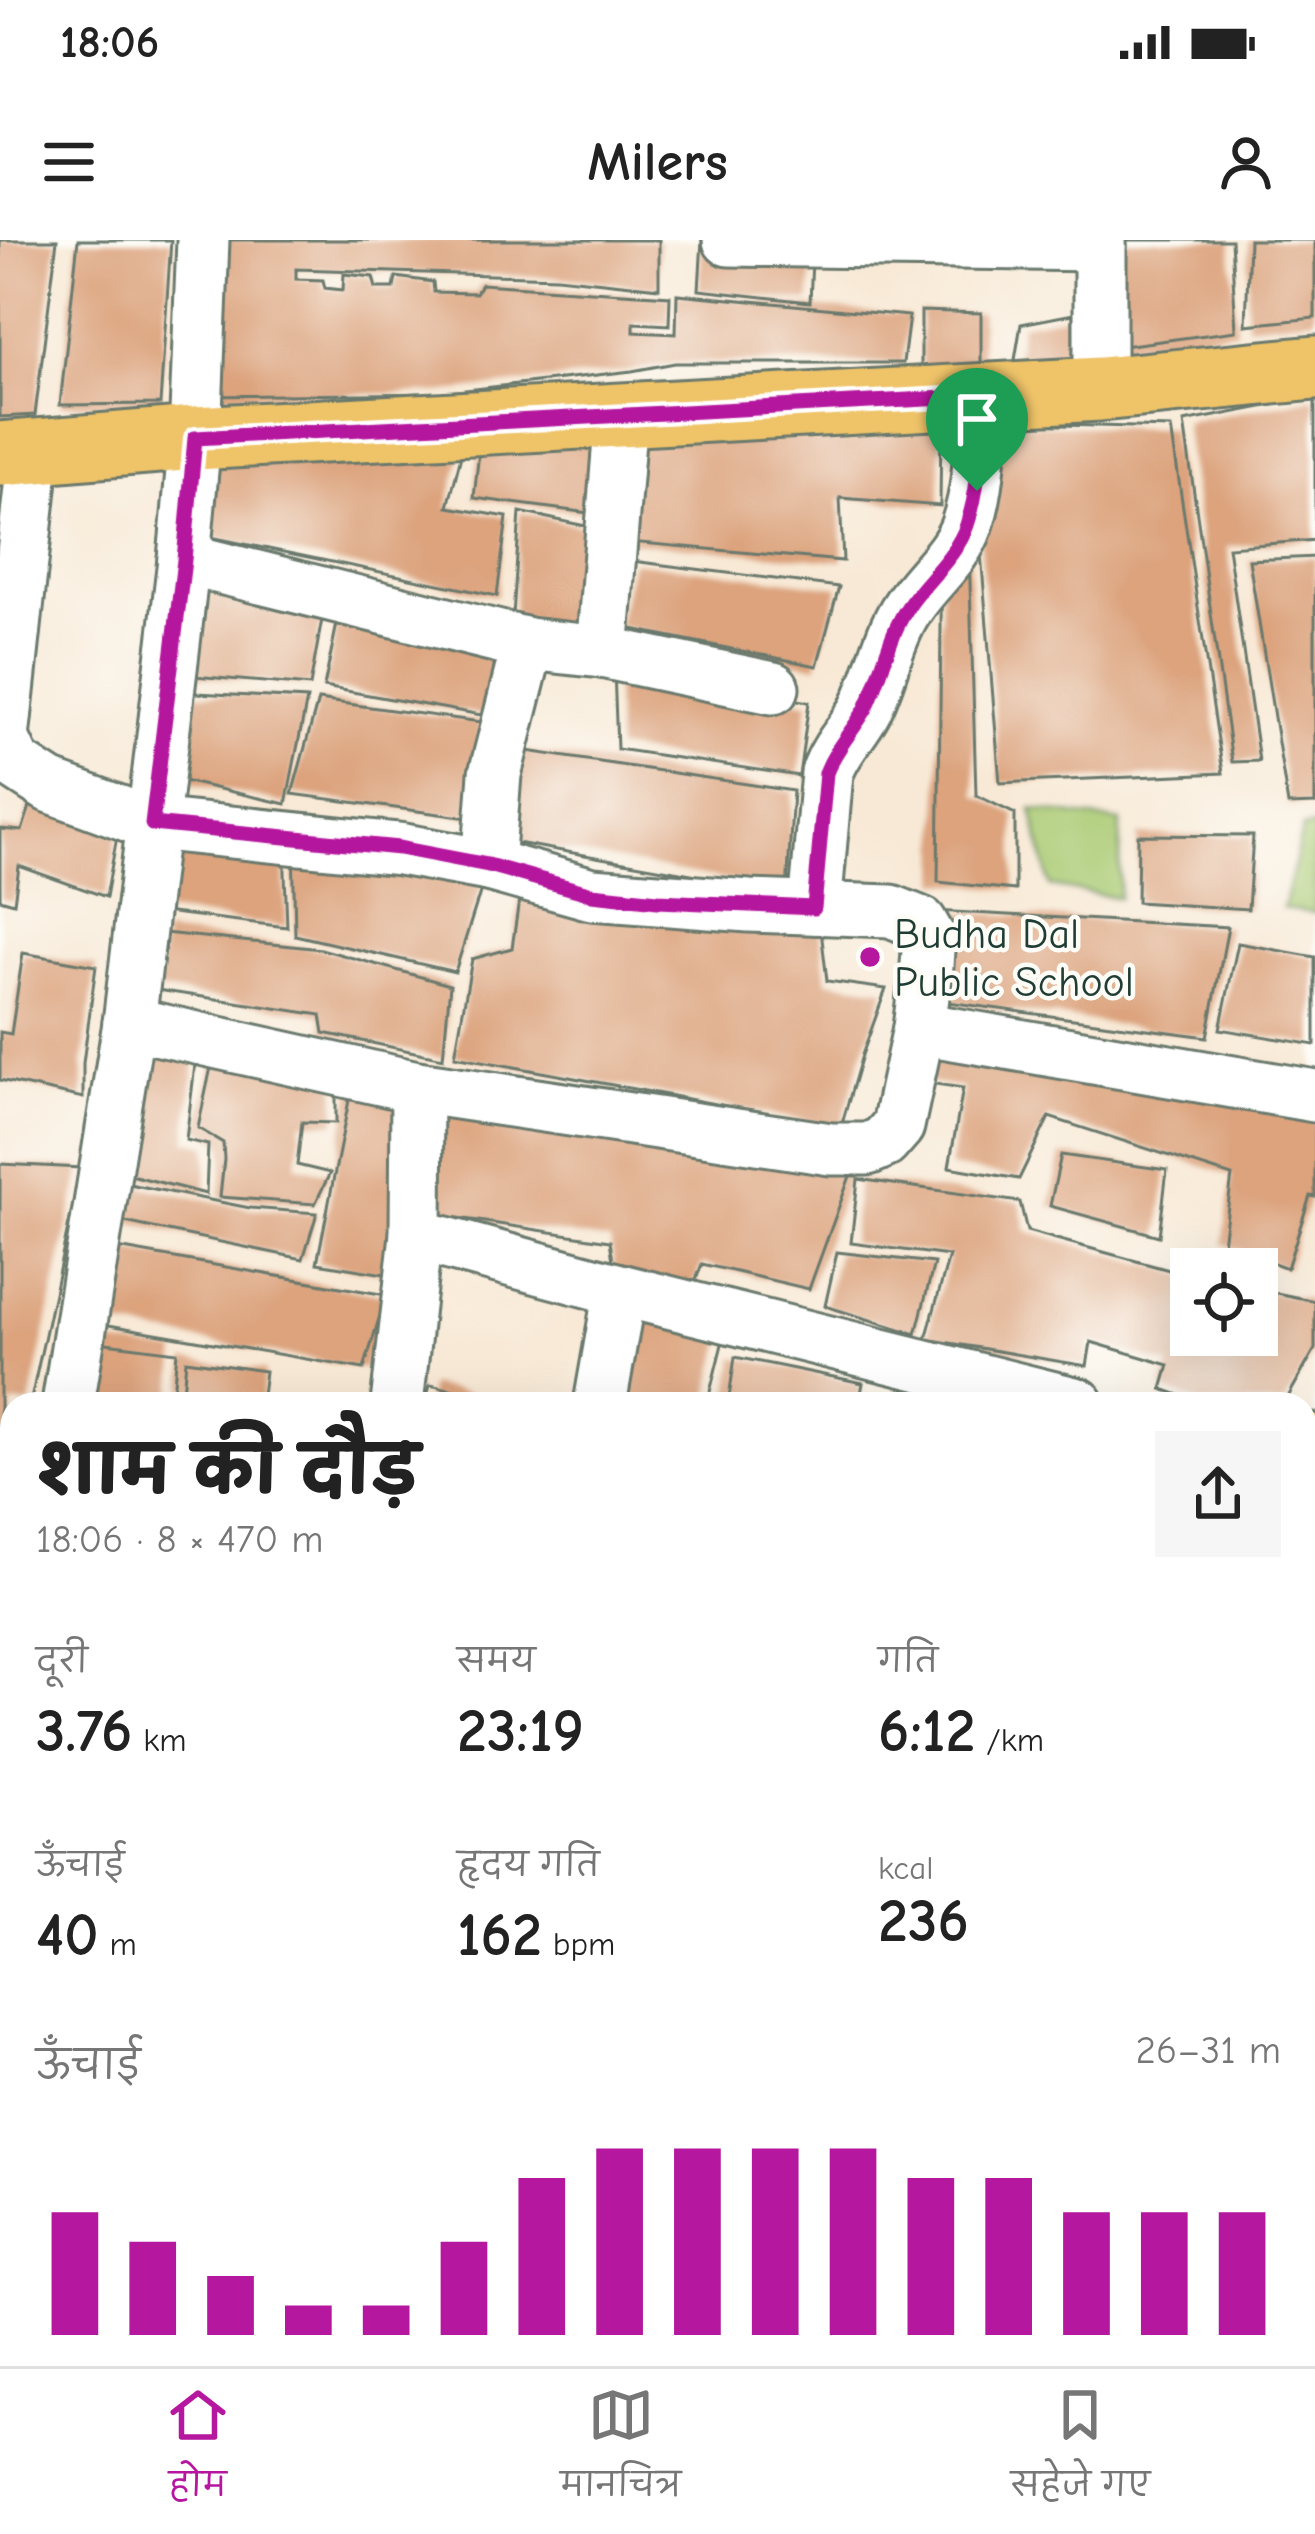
<!DOCTYPE html>
<html lang="hi">
<meta charset="utf-8">
<style>
body{margin:0;font-family:"Comic Neue","Playpen Sans Deva",sans-serif;background:#f6f6f6;color:#222;height:100vh;display:flex;flex-direction:column;font-size:45px;white-space:nowrap}
*{box-sizing:border-box;margin:0}
p{font-size:39px;color:#767676}
.icon{flex:none;width:66px;height:66px;fill:none;stroke:currentColor;stroke-width:2;stroke-linecap:round;stroke-linejoin:round}
.map{position:relative;flex:1;overflow:hidden}
.details{position:absolute;left:0px;top:1152px;width:1317px;height:975px;display:flex;flex-direction:column;background:#fff;border-radius:36px 36px 0 0;box-shadow:0 12px 48px #0002}
.details>*{flex:none}
.fabs{position:absolute;left:1170px;top:1008px;display:grid;gap:24px}
.fabs a{display:grid;place-items:center;width:108px;height:108px;border-radius:0px;background:#fff;box-shadow:0 12px 48px #0002;font-size:60px}
.pin{position:absolute;display:grid;place-items:center;width:102px;height:102px;color:#fff;margin:-123px -51px;border-radius:50% 50% 50% 0;rotate:-45deg;box-shadow:0 0 12px #0007}
.pin .icon{rotate:45deg}
.round{display:grid;place-items:center;flex:none;width:126px;height:126px;border-radius:0px;background:#f6f6f6}
.summary{display:flex;align-items:center;justify-content:space-between;height:204px;padding:0 36px}
h1{font-size:66px;font-weight:800;line-height:90px}
.figures{display:grid;grid-template-columns:repeat(3,1fr);gap:18px;height:204px;padding:12px 36px}
.figures div{display:grid;align-content:center}
.figures b{font-size:60px;font-weight:800}
.figures small{font-size:33px;font-weight:400}
.figures p{font-size:33px}
.chart{height:336px;padding:24px 36px}
.chart p{display:flex;justify-content:space-between}
.chart svg{width:100%;height:216px;margin-top:12px;stroke:#b5179e;stroke-width:6}
.status{display:flex;justify-content:space-between;align-items:center;height:84px;padding:0 60px;background:#fff;direction:ltr}
.status svg{height:33px;fill:currentColor}
header{display:flex;justify-content:space-between;align-items:center;height:156px;padding:0 36px;background:#fff;font-size:54px;font-weight:800}
.menu{display:flex;justify-content:space-around;align-items:center;height:168px;border-top:3px solid #e0e0e0;background:#fff;font-size:33px;color:#767676}
.menu a{display:grid;justify-items:center;gap:6px}
.menu .current{color:#b5179e}
.map>svg:first-child{display:block}
</style>
<div class="status"><b>18:06</b><svg viewBox="0 0 49 12"><path d="M0 12V9h3v3zM5 12V6h3v6zM10 12V3h3v9zM15 12V0h3v12zM26 1h20v11H26zM47 4h2v5h-2z"/></svg></div>
<header><svg class="icon" aria-label="menu" viewBox="0 0 24 24"><path d="M4 6h16M4 12h16M4 18h16"/></svg>Milers<svg class="icon" aria-label="person" viewBox="0 0 24 24"><circle cx="12" cy="8" r="4"/><path d="M4 21q1-7 8-7t8 7"/></svg></header>
<div class="map">
<svg width="1315" height="2126" viewBox="0 0 1315 2126">
<rect width="100%" height="100%" fill="#fdfcf7"/>
<filter id="ink" filterUnits="userSpaceOnUse"><feTurbulence type="fractalNoise" baseFrequency=".00833" numOctaves="2"/><feDisplacementMap in="SourceGraphic" scale="24" xChannelSelector="R" yChannelSelector="G"/><feConvolveMatrix kernelMatrix="1 2 1 2 8 2 1 2 1" color-interpolation-filters="sRGB"/></filter>
<filter id="wash" filterUnits="userSpaceOnUse"><feTurbulence type="fractalNoise" baseFrequency=".004" numOctaves="4" result="noise"/><feDisplacementMap in="SourceGraphic" scale="48" xChannelSelector="R" yChannelSelector="G"/><feGaussianBlur stdDeviation="2.7" result="paint"/><feColorMatrix in="noise" values="0 0 0 0 0 0 0 0 0 0 0 0 0 0 0 0 0 1.4 0 .05"/><feComposite in="paint" operator="in"/></filter>
<g filter="url(#wash)">
<rect width="100%" height="100%" fill="#f8e9d6"/>
<g fill="#aacb73" stroke="#648454" stroke-width="3">
<polygon points="1032,569 1121,582 1119,658 1050,646"/>
<polygon points="1315,587 1315,673 1283,669 1303,588"/>
</g>
<g id="blocks">
<g fill="#dca37d">
<polygon points="0,0 57,0 35,175 0,177"/>
<polygon points="78,0 171,0 160,164 60,165"/>
<polygon points="214,0 659,0 659,48 557,37 296,29 296,39 323,40 325,48 343,50 344,34 373,37 376,48 394,48 396,37 433,42 434,52 476,53 481,44 670,56 669,85 634,83 634,92 676,94 677,54 909,76 903,123 675,123 632,131 439,153 202,156"/>
<polygon points="702,0 813,0 810,62 699,50"/>
<polygon points="1111,0 1231,0 1236,91 1115,107"/>
<polygon points="1249,0 1315,0 1315,78 1246,85"/>
<polygon points="921,71 981,73 981,128 921,132"/>
<polygon points="1073,74 1073,128 1013,132 1021,84"/>
<polygon points="1315,157 1315,300 1228,307 1259,521 1232,522 1184,182"/>
<polygon points="986,183 1171,188 1223,533 1000,543 980,301"/>
<polygon points="941,184 940,266 840,258 843,321 629,302 638,199"/>
<polygon points="600,199 589,273 474,258 480,202"/>
<polygon points="465,200 448,267 507,277 497,356 196,294 206,215"/>
<polygon points="520,272 590,287 577,392 513,376"/>
<polygon points="942,303 969,308 976,555 1015,574 1015,650 938,642"/>
<polygon points="1315,317 1315,564 1288,565 1249,320"/>
<polygon points="632,321 839,347 817,426 617,386"/>
<polygon points="189,334 324,368 310,446 182,435"/>
<polygon points="340,369 496,414 487,476 324,447"/>
<polygon points="614,430 809,462 799,536 617,509"/>
<polygon points="179,452 307,459 286,564 175,539"/>
<polygon points="318,460 481,482 469,578 292,554"/>
<polygon points="507,508 793,551 787,651 506,601"/>
<polygon points="35,551 119,585 106,657 19,626 14,663 0,659 0,589 22,591"/>
<polygon points="167,588 284,605 287,687 155,671"/>
<polygon points="1138,595 1253,596 1248,669 1137,662"/>
<polygon points="293,597 493,611 455,732 295,695"/>
<polygon points="523,633 819,673 827,741 886,749 862,815 841,887 455,816 472,719 512,708"/>
<polygon points="935,671 1228,687 1207,797 933,760"/>
<polygon points="164,693 321,709 450,745 443,818 324,793 321,775 157,750"/>
<polygon points="1238,703 1315,717 1315,805 1220,789"/>
<polygon points="23,713 96,726 83,823 83,858 0,840 0,792 11,794"/>
<polygon points="928,791 1315,868 1315,957 1310,956 1287,1028 1223,1004 1232,936 1049,877 1019,939 949,927 963,848 915,841"/>
<polygon points="143,793 197,808 186,900 208,905 206,954 127,934"/>
<polygon points="214,813 336,840 336,883 302,882 297,925 330,933 315,964 220,957 224,919 223,903 198,888"/>
<polygon points="352,845 404,851 397,1036 317,1023"/>
<polygon points="434,858 803,926 850,936 809,1049 702,1024 692,1050 615,1034 610,1001 432,974"/>
<polygon points="1061,915 1167,930 1159,996 1050,966"/>
<polygon points="0,924 81,928 30,1164 12,1164 12,1211 0,1211"/>
<polygon points="858,939 1020,962 1027,991 1191,1036 1191,1095 1257,1095 1257,1049 1315,1061 1315,1109 1284,1164 1204,1164 1162,1149 1169,1125 1091,1102 1087,1126 926,1099 949,1016 851,1003"/>
<polygon points="119,942 250,968 317,973 303,1019 115,980"/>
<polygon points="106,1006 386,1055 364,1129 97,1083"/>
<polygon points="837,1012 934,1023 916,1094 825,1066"/>
<polygon points="627,1063 726,1088 707,1164 607,1164"/>
<polygon points="90,1101 177,1112 172,1164 80,1164"/>
<polygon points="735,1117 863,1143 859,1164 728,1164"/>
<polygon points="186,1120 265,1131 261,1164 182,1164"/>
<polygon points="430,1145 511,1162 511,1164 425,1164"/>
<polygon points="9,1653 12,1653 12,1736 0,1735"/>
<polygon points="376,2115 603,2115 598,2126 377,2126"/>
</g>
</g>
</g>
<g filter="url(#ink)">
<use href="#blocks" fill-opacity="0" stroke="#6b796d" stroke-width="3"/>
<g fill="none" stroke-linecap="round" stroke-linejoin="round">
<defs>
<g id="minor">
<polyline points="729,0 1100,5"/>
<polyline points="1100,149 1100,0"/>
<polyline points="621,175 602,412 773,448"/>
<polyline points="34,211 3,498 15,524 49,546 152,584 399,609 488,625 592,654 749,666 891,671 921,683 929,697 927,725 919,788 898,886 884,902 868,909 831,909 417,847 129,783"/>
<polyline points="184,319 528,404 602,412"/>
<polyline points="488,625 495,534 528,404"/>
<path d="M815,668l12,-135c8,-24 26,-41 38,-63 17,-33 22,-72 43,-103 18,-28 48,-50 59,-82 14,-41 13,-86 16,-129"/>
<polyline points="919,788 1315,856"/>
<polyline points="416,995 620,1050 1078,1164"/>
<polyline points="68,1164 129,783 184,319 195,198 203,0"/>
<polyline points="397,1164 416,995 417,847"/>
<polyline points="600,1164 620,1050"/>
<polyline points="0,1506 12,1449"/>
<polyline points="0,1811 12,1813"/>
<polyline points="1305,1938 1315,1936"/>
<polyline points="363,2115 367,2126"/>
</g>
<g id="major">
<polyline points="0,214 195,198 1100,149 1315,128"/>
<polyline points="1305,1225 1315,1206"/>
<polyline points="1305,1326 1315,1309"/>
<polyline points="798,2126 804,2115"/>
<polyline points="860,2126 866,2115"/>
</g>
</defs>
<use href="#minor" stroke="#6b796d" stroke-width="57"/>
<use href="#major" stroke="#6b796d" stroke-width="69"/>
<use href="#minor" stroke="#fff" stroke-width="51"/>
<use href="#major" stroke="#efc469" stroke-width="63"/>
</g>
</g>
<g fill="none" stroke-linecap="round" stroke-linejoin="round" filter="url(#ink)">
<defs>
<path id="route" d="M983,156c-3,43 -2,88 -16,129 -11,32 -41,55 -59,82 -21,31 -26,70 -43,103 -13,22 -30,39 -39,63l-12,135 -156,-7 -66,-7 -104,-29 -89,-17 -247,-24 32,-264 11,-122z"/>
</defs>
<use href="#route" stroke="#fff" stroke-width="24"/>
<use href="#route" stroke="#b5179e" stroke-width="15"/>
</g>
<circle fill="#b5179e" stroke="#fdfcf7" stroke-width="4.5" cx="870" cy="717" r="12"/>
<g text-anchor="middle" stroke-width="9" stroke-linejoin="round" paint-order="stroke">
<g font-size="42" fill="#1f3d34" stroke="#fdfcf7" text-anchor="start">
<text x="894" y="708">Budha Dal<tspan x="894" dy="48">Public School</tspan></text>
</g>
</g>
</svg>
<div class="fabs">
<a><svg class="icon" aria-label="locate" viewBox="0 0 24 24"><circle cx="12" cy="12" r="6"/><path d="M12 2v4M12 18v4M2 12h4M18 12h4"/></svg></a>
</div>
<div class="pin" style="left:977px;top:251px;background:#1e9e55"><svg class="icon" aria-label="arrive" viewBox="0 0 24 24"><path d="M6 21V4h12l-3 4 3 4H6"/></svg></div>
<section class="details">
<div class="summary"><div><h1>शाम की दौड़</h1><p>18:06 · 8 × 470 m</p></div><a class="round"><svg class="icon" aria-label="share" viewBox="0 0 24 24"><path d="M12 15V3M7 8l5-5 5 5M5 13v7h14v-7"/></svg></a></div>
<div class="figures">
<div><p>दूरी</p><b>3.76<small> km</small></b></div>
<div><p>समय</p><b>23:19</b></div>
<div><p>गति</p><b>6:12<small> /km</small></b></div>
</div>
<div class="figures">
<div><p>ऊँचाई</p><b>40<small> m</small></b></div>
<div><p>हृदय गति</p><b>162<small> bpm</small></b></div>
<div><p>kcal</p><b>236</b></div>
</div>
<div class="chart"><p><span>ऊँचाई</span>26–31 m</p>
<svg viewBox="0 0 160 44" preserveAspectRatio="none"><path d="M5 44V19M15 44V25M25 44V32M35 44V38M45 44V38M55 44V25M65 44V12M75 44V6M85 44V6M95 44V6M105 44V6M115 44V12M125 44V12M135 44V19M145 44V19M155 44V19"/></svg>
</div>
</section>
</div>
<nav class="menu">
<a class="current"><svg class="icon" aria-label="home" viewBox="0 0 24 24"><path d="M3 11l9-7 9 7M6 9v11h12V9"/></svg>होम</a>
<a><svg class="icon" aria-label="map" viewBox="0 0 24 24"><path d="M3 6l6-2 6 2 6-2v14l-6 2-6-2-6 2zM9 4v14M15 6v14"/></svg>मानचित्र</a>
<a><svg class="icon" aria-label="saved" viewBox="0 0 24 24"><path d="M7 4h10v16l-5-4-5 4z"/></svg>सहेजे गए</a>
</nav>
